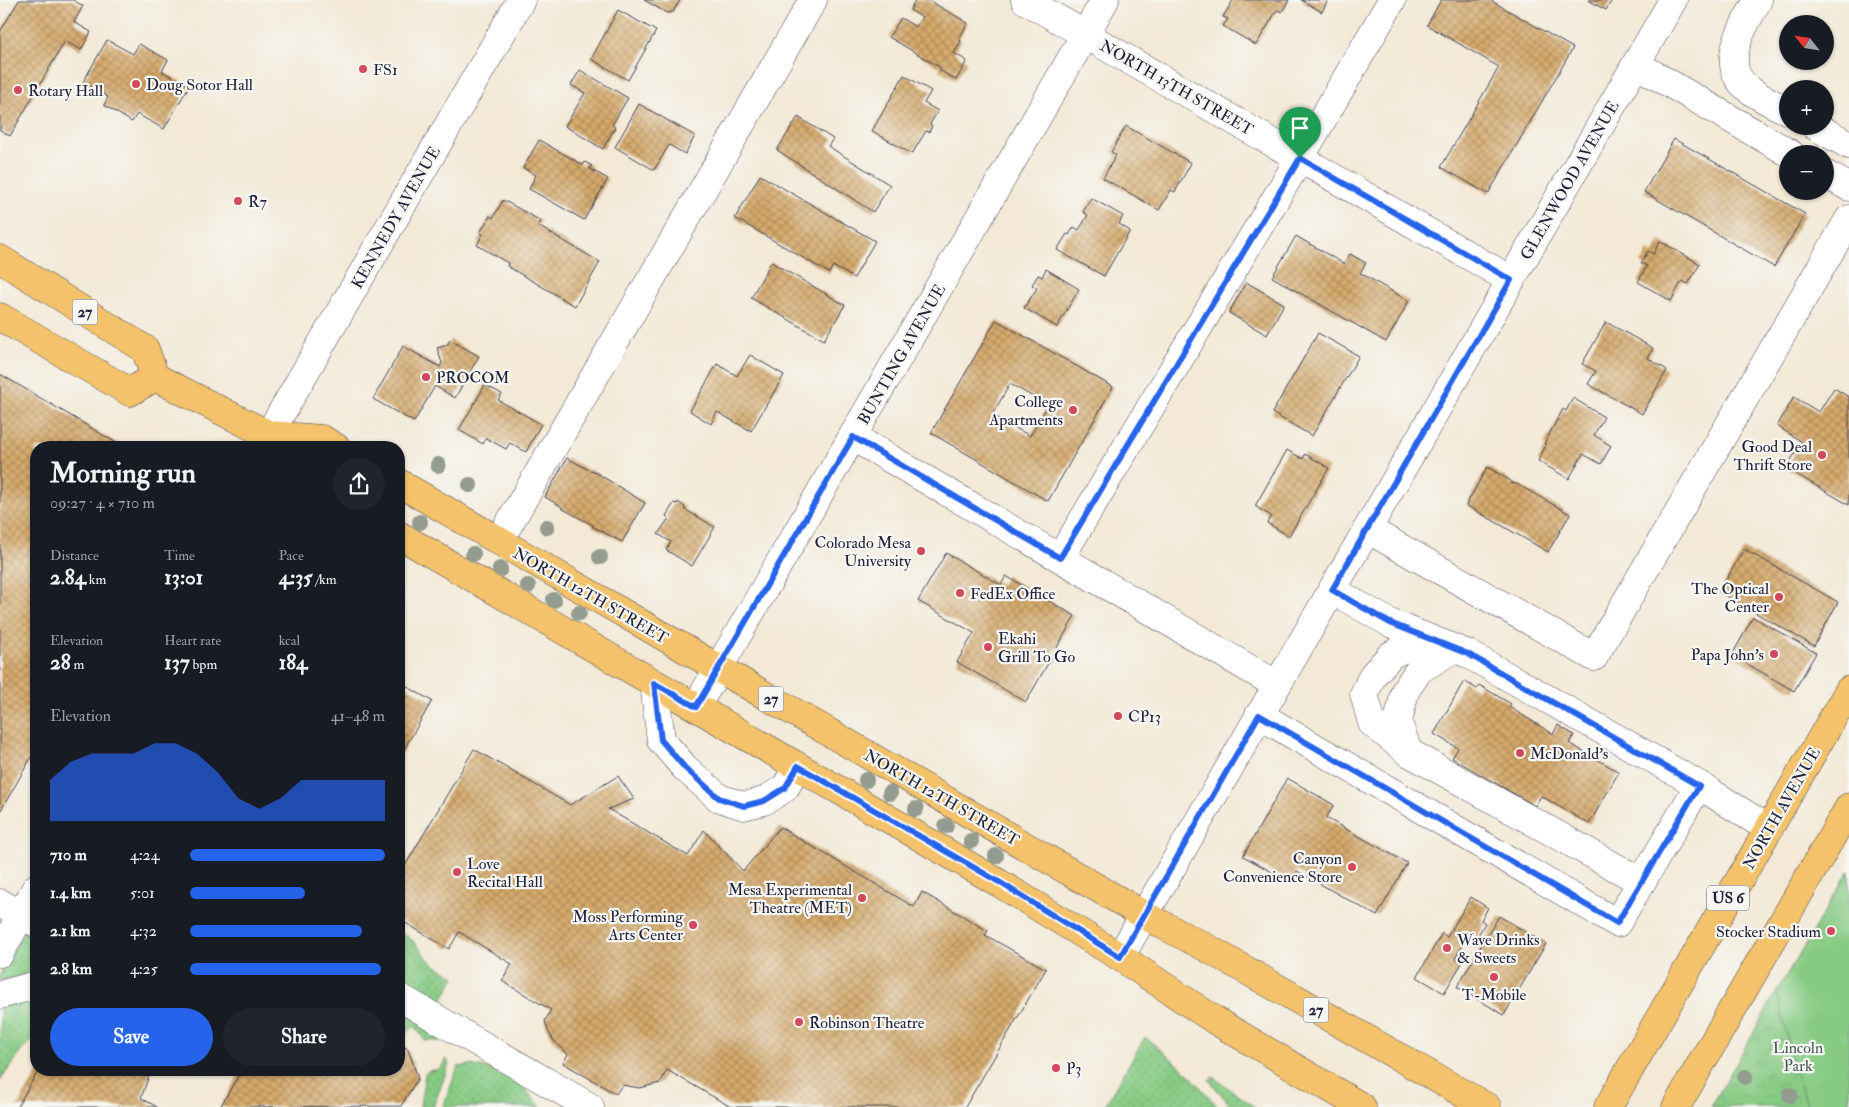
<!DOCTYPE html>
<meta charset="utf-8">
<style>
body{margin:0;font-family:"IM FELL Double Pica",serif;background:#20242c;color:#f1f3f6;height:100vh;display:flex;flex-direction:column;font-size:19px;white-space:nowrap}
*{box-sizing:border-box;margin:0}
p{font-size:16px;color:#9ea1a6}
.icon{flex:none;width:28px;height:28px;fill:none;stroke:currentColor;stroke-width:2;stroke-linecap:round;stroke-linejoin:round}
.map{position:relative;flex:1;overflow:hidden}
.drawer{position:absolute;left:30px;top:441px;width:375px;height:635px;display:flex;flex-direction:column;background:#171b24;border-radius:20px;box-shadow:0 1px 4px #0004}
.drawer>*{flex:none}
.needle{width:32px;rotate:300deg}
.tools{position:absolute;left:1779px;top:15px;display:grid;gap:10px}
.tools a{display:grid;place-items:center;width:55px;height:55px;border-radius:50%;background:#171b24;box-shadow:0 1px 4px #0004;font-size:25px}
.pin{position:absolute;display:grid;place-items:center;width:42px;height:42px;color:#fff;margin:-51px -21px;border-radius:50% 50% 50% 0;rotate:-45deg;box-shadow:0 0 5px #0007}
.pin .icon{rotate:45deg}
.round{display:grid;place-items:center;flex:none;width:52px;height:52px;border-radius:26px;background:#20242c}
.overview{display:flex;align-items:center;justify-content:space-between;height:85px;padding:0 20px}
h1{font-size:28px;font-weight:700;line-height:38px}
.stats{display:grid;grid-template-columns:repeat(3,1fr);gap:8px;height:85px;padding:5px 20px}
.stats div{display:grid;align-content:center}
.stats b{font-size:21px;font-weight:700}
.stats small{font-size:14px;font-weight:400}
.stats p{font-size:14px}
.chart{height:140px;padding:10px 20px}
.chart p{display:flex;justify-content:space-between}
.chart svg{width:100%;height:90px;margin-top:5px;fill:#2563eb;opacity:.7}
.cta{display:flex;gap:10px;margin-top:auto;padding:10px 20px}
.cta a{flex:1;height:58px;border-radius:30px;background:#2563eb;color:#fff;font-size:20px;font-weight:700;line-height:58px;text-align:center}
.cta a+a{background:#20242c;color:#f1f3f6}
ul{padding:0 20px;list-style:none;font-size:16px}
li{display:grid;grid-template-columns:80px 60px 1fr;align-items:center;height:38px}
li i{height:12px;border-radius:6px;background:#2563eb}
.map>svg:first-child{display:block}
</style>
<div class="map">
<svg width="1849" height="1107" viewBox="0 0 1849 1107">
<defs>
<pattern id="grass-dots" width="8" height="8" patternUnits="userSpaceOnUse" patternTransform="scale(1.25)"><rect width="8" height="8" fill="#86ca83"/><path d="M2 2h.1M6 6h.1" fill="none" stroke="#73ad72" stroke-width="1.8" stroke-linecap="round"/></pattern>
<pattern id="park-crowns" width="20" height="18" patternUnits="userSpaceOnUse" patternTransform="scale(1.25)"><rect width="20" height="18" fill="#86ca83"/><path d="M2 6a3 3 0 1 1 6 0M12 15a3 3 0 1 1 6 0" fill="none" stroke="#73ad72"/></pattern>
<pattern id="building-cross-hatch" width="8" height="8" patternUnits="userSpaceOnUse" patternTransform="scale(1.25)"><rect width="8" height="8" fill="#d6aa6c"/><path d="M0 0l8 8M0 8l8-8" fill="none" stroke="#ad8a5a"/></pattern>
</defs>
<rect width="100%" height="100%" fill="#f6f6f2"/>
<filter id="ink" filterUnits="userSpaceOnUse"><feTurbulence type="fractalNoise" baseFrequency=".02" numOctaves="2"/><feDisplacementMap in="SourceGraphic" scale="10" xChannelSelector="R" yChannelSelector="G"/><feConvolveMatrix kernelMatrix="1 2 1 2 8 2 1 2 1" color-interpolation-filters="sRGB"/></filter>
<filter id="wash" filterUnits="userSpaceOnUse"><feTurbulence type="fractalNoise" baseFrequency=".0096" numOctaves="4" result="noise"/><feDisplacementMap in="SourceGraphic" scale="20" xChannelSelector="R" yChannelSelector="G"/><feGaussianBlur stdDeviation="1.12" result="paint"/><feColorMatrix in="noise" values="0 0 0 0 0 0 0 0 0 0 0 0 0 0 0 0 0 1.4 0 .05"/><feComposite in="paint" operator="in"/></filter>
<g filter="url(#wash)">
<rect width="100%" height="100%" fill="#f3e9d6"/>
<g fill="url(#grass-dots)" stroke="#54765f">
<polygon points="25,930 36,936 36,972 0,981 0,974"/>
<path d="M399,932c18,8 19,17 32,30 4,4 18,10 24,15l-17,30 -39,-22z"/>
<polygon points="36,994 36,1037 22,1050 0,1081 0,1003"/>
<polygon points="399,1008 445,1034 438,1042 432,1040 425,1041 415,1026 408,1032 399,1030"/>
<polygon points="1145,1037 1187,1072 1218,1107 1104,1107"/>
<polygon points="447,1059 449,1065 433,1107 420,1107 425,1074 428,1071 439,1069"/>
<polygon points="470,1065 503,1072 524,1088 541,1107 443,1107 458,1067"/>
<polygon points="1213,1077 1255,1107 1232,1107 1209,1080"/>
</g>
<polygon fill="url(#park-crowns)" stroke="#54765f" points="1849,871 1849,1107 1711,1107 1777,991"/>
<polygon fill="#86ca83" stroke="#54765f" points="1849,871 1849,1107 1808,1107 1794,1068 1777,991"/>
<g id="blocks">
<g fill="url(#building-cross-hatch)" fill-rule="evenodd">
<polygon points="19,0 73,0 83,6 74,22 91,32 81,50 65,41 10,136 0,130 0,32"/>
<polygon points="644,0 680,0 673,12 667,13"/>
<polygon points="915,0 928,0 968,23 959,39 961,41 954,53 967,61 956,80 939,70 941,68 889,37 901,18 916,27 922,17 910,10"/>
<polygon points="1233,0 1289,0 1282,12 1277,10 1256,45 1223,26 1228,19 1223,17"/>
<polygon points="1301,0 1328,0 1322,12"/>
<polygon points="1441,0 1490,0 1573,48 1488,194 1441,167 1499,67 1427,25"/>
<polygon points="1588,0 1612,0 1606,10"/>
<polygon points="618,10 656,31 628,80 591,59"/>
<polygon points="107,40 133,54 139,44 168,60 162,71 189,86 164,129 137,114 132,122 104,105 108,97 83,82"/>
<polygon points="580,70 628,98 612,125 615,127 603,149 565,126 585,93 571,85"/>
<polygon points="904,75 931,91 924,103 938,111 930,124 932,126 929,132 926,131 912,154 872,131"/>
<polygon points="639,104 695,136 685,154 669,145 654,170 615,147"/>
<polygon points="798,117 833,139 828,146 890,185 873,212 777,150"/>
<polygon points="1126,126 1191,163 1175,192 1171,190 1159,210 1103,178 1116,155 1111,152"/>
<polygon points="1674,139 1805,214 1774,267 1644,192"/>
<polygon points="539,140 583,165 585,162 592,166 590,169 608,179 584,220 529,189 536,175 523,168"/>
<polygon points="760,175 875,241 854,278 833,266 829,273 735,218"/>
<polygon points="1091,198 1123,216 1119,224 1130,231 1104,276 1057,250 1067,234 1069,235 1074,227 1079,230 1088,215 1083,212"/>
<polygon points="503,200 541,221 538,226 600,262 575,306 507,266 508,263 477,245 483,234 480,233 490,216 493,218"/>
<polygon points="1296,236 1344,264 1350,254 1366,263 1360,273 1409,301 1386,342 1272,277"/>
<polygon points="1660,241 1700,264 1688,284 1682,281 1671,301 1638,282 1647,266 1641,263 1648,251 1653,254"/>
<polygon points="771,262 845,305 824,340 751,298"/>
<polygon points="1046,269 1079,289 1057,327 1024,308 1037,288 1032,285 1038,275 1042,277"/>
<polygon points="1246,282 1284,304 1267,335 1229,313"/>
<path d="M996,320l117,67 -65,114 -117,-68zM1010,384l38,21 -18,31 -38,-21z"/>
<polygon points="1606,322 1653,348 1648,358 1667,370 1642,414 1588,384 1596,371 1582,364"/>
<polygon points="1318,333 1359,356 1312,436 1272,413"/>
<polygon points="450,340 479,356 455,398 435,386 414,422 373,399 403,346 440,367 442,363 437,348 447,345"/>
<polygon points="750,355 784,375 751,431 717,412 711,424 690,411 717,364 737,376"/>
<polygon points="0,374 125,448 36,448 36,749 0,812"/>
<polygon points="485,385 502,394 498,400 541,424 526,452 510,443 506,449 486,438 483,444 459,430"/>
<polygon points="1834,388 1849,397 1849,505 1786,468 1802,442 1777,426 1794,397 1819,412"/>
<polygon points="1573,398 1604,417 1594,435 1611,446 1601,464 1583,454 1569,479 1538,461 1546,445 1544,444 1563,409 1566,411"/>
<polygon points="1287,450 1303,459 1305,454 1329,468 1289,536 1267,523 1271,516 1255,506"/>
<polygon points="567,458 591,471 592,470 645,503 622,542 592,526 593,525 561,508 562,507 545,497"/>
<polygon points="1487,467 1511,481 1510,483 1517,484 1570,514 1548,552 1466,505"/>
<polygon points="678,502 685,507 684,509 715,527 692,566 666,550 671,542 658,534 669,518 666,516 674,503 677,504"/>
<polygon points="1744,549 1838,602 1814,646 1719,592"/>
<polygon points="946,553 1001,585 1006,576 1075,616 1026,702 957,662 974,633 918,601"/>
<polygon points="1753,617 1816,653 1794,691 1732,655"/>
<polygon points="1464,681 1477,689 1479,685 1511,704 1509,707 1553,734 1558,725 1574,735 1569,743 1619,772 1589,824 1541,796 1535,806 1452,758 1458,748 1434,734"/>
<polygon points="399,682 432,701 399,758"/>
<polygon points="474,749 570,805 618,776 634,799 608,809 688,856 704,830 743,871 780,827 914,907 922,892 988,931 985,935 1046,969 965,1107 731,1107 667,1070 660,1083 640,1088 622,1085 616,1094 563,1063 568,1054 554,1041 548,1031 545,1021 551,1010 502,981 512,964 459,932 449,949 399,919 399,876"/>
<polygon points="1287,778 1334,805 1326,818 1407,863 1377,916 1297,871 1290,882 1243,856"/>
<polygon points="1471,897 1488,908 1481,920 1485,923 1477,937 1470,933 1455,959 1462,963 1444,993 1417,977 1442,933 1447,937"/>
<polygon points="1499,916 1546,944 1504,1015 1457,987"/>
<polygon points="399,1044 408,1049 418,1078 401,1106 220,1107 240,1073 234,1070 399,1070"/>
<polygon points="39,1070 151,1070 141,1098 157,1107 17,1107"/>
</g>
</g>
</g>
<g filter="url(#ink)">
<use href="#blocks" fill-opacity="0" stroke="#414052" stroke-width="1"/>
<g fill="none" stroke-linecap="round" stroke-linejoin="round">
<defs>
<g id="minor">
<polyline points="1025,0 1511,280"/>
<path d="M1758,0c-14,26 -42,66 -8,90 11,9 25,14 38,21"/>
<polyline points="1636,64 1791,154"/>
<polyline points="1815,126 1849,145"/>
<polyline points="1825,174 1849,187"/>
<polyline points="853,437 1277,685"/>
<polyline points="261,448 521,0"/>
<polyline points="1367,529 1594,657 1849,219"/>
<polyline points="499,541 813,0"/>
<polyline points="1060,558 1300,158 1392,0"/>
<polyline points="1453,649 1419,670 1405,691 1398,722 1408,752 1642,882"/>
<polyline points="654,683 661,740 685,768 719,798 744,806 764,801 785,788 798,766"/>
<polyline points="696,707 1105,0"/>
<polyline points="1259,715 1617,923 1699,785 1468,654 1390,623 1332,590"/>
<polyline points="1408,752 1372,723 1364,694 1373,675 1391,655 1426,638"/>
<polyline points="1699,785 1769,829"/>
<polyline points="0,903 36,923"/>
<polyline points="0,953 36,888"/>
<polyline points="1120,957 1673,0"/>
<polyline points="0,995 36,985"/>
<polyline points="399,997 590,1107"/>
</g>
<g id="major">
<polyline points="0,259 145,349 155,377 269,435 322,439 337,448"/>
<polyline points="0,317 130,392 155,377"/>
<polyline points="399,483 1144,915 1207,948 1487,1107"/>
<polyline points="399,535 999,883 1120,957 1216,1021 1362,1107"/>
<polyline points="1608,1107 1849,690"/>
<polyline points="1676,1107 1849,807"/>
</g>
</defs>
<use href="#minor" stroke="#414052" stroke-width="29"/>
<use href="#major" stroke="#414052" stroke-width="29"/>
<use href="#minor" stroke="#fff" stroke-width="28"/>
<use href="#major" stroke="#f3c26a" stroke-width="28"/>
</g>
<g fill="#939c8e">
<circle cx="438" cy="465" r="8"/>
<circle cx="470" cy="485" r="8"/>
<circle cx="420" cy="522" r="8"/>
<circle cx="547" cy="527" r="8"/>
<circle cx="473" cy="554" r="8"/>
<circle cx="600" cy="557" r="8"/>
<circle cx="500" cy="569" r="8"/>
<circle cx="528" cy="586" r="8"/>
<circle cx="554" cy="600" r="8"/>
<circle cx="579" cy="613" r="8"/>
<circle cx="866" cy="780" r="8"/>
<circle cx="890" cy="793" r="8"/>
<circle cx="916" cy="809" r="8"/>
<circle cx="946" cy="826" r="8"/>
<circle cx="971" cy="841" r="8"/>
<circle cx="996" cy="856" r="8"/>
<circle cx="1745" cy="1077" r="8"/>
<circle cx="1790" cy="1095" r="8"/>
</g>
</g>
<g fill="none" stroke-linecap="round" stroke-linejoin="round" filter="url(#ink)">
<defs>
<polygon id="route" points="1300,158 1511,280 1332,590 1390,623 1468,654 1699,786 1617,923 1259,715 1120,957 999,882 798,766 785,788 764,801 744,806 719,798 685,768 661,740 654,683 696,707 853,437 1060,558"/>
</defs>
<use href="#route" stroke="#fff" stroke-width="10"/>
<use href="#route" stroke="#2563eb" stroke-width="6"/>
</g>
<g fill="#d1495b" stroke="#f6f6f2" stroke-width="2">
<circle cx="363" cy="69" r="5"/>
<circle cx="136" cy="84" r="5"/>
<circle cx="18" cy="90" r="5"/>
<circle cx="238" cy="201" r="5"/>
<circle cx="426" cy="377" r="5"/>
<circle cx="1073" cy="410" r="5"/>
<circle cx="1822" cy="455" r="5"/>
<circle cx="921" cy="551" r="5"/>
<circle cx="960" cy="593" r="5"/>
<circle cx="1779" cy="597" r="5"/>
<circle cx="988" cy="647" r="5"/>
<circle cx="1774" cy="654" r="5"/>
<circle cx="1118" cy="716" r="5"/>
<circle cx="1520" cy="753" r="5"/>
<circle cx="1352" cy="867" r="5"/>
<circle cx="457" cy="872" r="5"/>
<circle cx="862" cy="898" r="5"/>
<circle cx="693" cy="925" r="5"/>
<circle cx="1831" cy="931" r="5"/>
<circle cx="1447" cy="948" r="5"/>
<circle cx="1494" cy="977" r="5"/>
<circle cx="799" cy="1022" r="5"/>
<circle cx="1056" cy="1068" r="5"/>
</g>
<g text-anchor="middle" stroke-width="4.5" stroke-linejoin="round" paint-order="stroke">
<g fill="#f6f6f2" stroke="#626272" stroke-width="1">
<rect x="72.5" y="299.5" width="25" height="25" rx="4"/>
<rect x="758.5" y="686.5" width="25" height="25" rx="4"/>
<rect x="1707" y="885.5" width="42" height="25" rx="4"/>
<rect x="1303.5" y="997.5" width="25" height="25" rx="4"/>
</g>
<g font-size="15" font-weight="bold" fill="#22223b">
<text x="85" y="317">27</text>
<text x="771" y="704">27</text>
<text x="1728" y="903">US 6</text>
<text x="1316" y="1015">27</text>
</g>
<g font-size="16" fill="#22223b" stroke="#f6f6f2" text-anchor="start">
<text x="373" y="75">FS1</text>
<text x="146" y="90">Doug Sotor Hall</text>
<text x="28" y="96">Rotary Hall</text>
<text x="248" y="207">R7</text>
<text x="436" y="383">PROCOM</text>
<text x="1063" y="407" text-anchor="end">College<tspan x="1063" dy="18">Apartments</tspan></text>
<text x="1812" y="452" text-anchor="end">Good Deal<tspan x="1812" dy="18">Thrift Store</tspan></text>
<text x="911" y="548" text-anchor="end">Colorado Mesa<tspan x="911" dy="18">University</tspan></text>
<text x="1769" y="594" text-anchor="end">The Optical<tspan x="1769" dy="18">Center</tspan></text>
<text x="970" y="599">FedEx Office</text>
<text x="998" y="644">Ekahi<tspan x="998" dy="18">Grill To Go</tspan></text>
<text x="1764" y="660" text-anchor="end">Papa John's</text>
<text x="1128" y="722">CP13</text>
<text x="1530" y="759">McDonald's</text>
<text x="1342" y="864" text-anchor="end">Canyon<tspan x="1342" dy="18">Convenience Store</tspan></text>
<text x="467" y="869">Love<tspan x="467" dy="18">Recital Hall</tspan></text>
<text x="852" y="895" text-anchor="end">Mesa Experimental<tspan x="852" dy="18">Theatre (MET)</tspan></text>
<text x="683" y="922" text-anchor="end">Moss Performing<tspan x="683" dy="18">Arts Center</tspan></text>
<text x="1821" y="937" text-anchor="end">Stocker Stadium</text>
<text x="1457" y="945">Wave Drinks<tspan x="1457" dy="18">&amp; Sweets</tspan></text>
<text x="1494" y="1000" text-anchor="middle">T-Mobile</text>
<text x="809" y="1028">Robinson Theatre</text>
<text x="1066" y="1074">P3</text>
</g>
<g font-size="16" fill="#22223b" stroke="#f6f6f2">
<text transform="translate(1177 87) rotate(30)" y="6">NORTH 13TH STREET</text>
<text transform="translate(1569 180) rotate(-60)" y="6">GLENWOOD AVENUE</text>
<text transform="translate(395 217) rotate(-60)" y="6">KENNEDY AVENUE</text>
<text transform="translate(901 354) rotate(-60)" y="6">BUNTING AVENUE</text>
<text transform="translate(591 595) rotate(30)" y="6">NORTH 12TH STREET</text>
<text transform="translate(942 797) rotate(30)" y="6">NORTH 12TH STREET</text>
<text transform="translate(1781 808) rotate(-60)" y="6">NORTH AVENUE</text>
</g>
<g font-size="16" fill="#455d54" stroke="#f6f6f2">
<text x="1798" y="1053">Lincoln<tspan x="1798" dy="18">Park</tspan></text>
</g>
</g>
</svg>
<div class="tools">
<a><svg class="needle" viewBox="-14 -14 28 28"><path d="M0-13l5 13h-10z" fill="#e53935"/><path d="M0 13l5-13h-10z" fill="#9ea1a6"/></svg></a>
<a>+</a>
<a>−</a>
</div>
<div class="pin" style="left:1300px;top:158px;background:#1e9e55"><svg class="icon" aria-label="arrive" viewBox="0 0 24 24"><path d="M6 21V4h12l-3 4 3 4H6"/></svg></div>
<section class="drawer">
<div class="overview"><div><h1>Morning run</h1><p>09:27 · 4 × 710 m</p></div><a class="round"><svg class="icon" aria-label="share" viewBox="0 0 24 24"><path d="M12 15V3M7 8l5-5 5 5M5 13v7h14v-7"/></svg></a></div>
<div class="stats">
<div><p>Distance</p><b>2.84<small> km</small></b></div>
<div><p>Time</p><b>13:01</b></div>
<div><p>Pace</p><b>4:35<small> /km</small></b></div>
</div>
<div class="stats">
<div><p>Elevation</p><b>28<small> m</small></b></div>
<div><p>Heart rate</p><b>137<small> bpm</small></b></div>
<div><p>kcal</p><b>184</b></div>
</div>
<div class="chart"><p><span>Elevation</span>41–48 m</p>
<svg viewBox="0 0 160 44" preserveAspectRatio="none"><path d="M0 44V24L10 15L20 11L30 11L40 11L50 6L60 6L70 11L80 20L90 33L100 38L110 33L120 24L130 24L140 24L150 24L160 24V44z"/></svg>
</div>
<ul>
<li><b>710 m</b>4:24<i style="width:100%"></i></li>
<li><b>1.4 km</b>5:01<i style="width:59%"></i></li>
<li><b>2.1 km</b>4:32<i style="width:88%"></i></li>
<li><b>2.8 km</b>4:25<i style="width:98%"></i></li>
</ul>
<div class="cta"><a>Save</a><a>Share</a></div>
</section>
</div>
